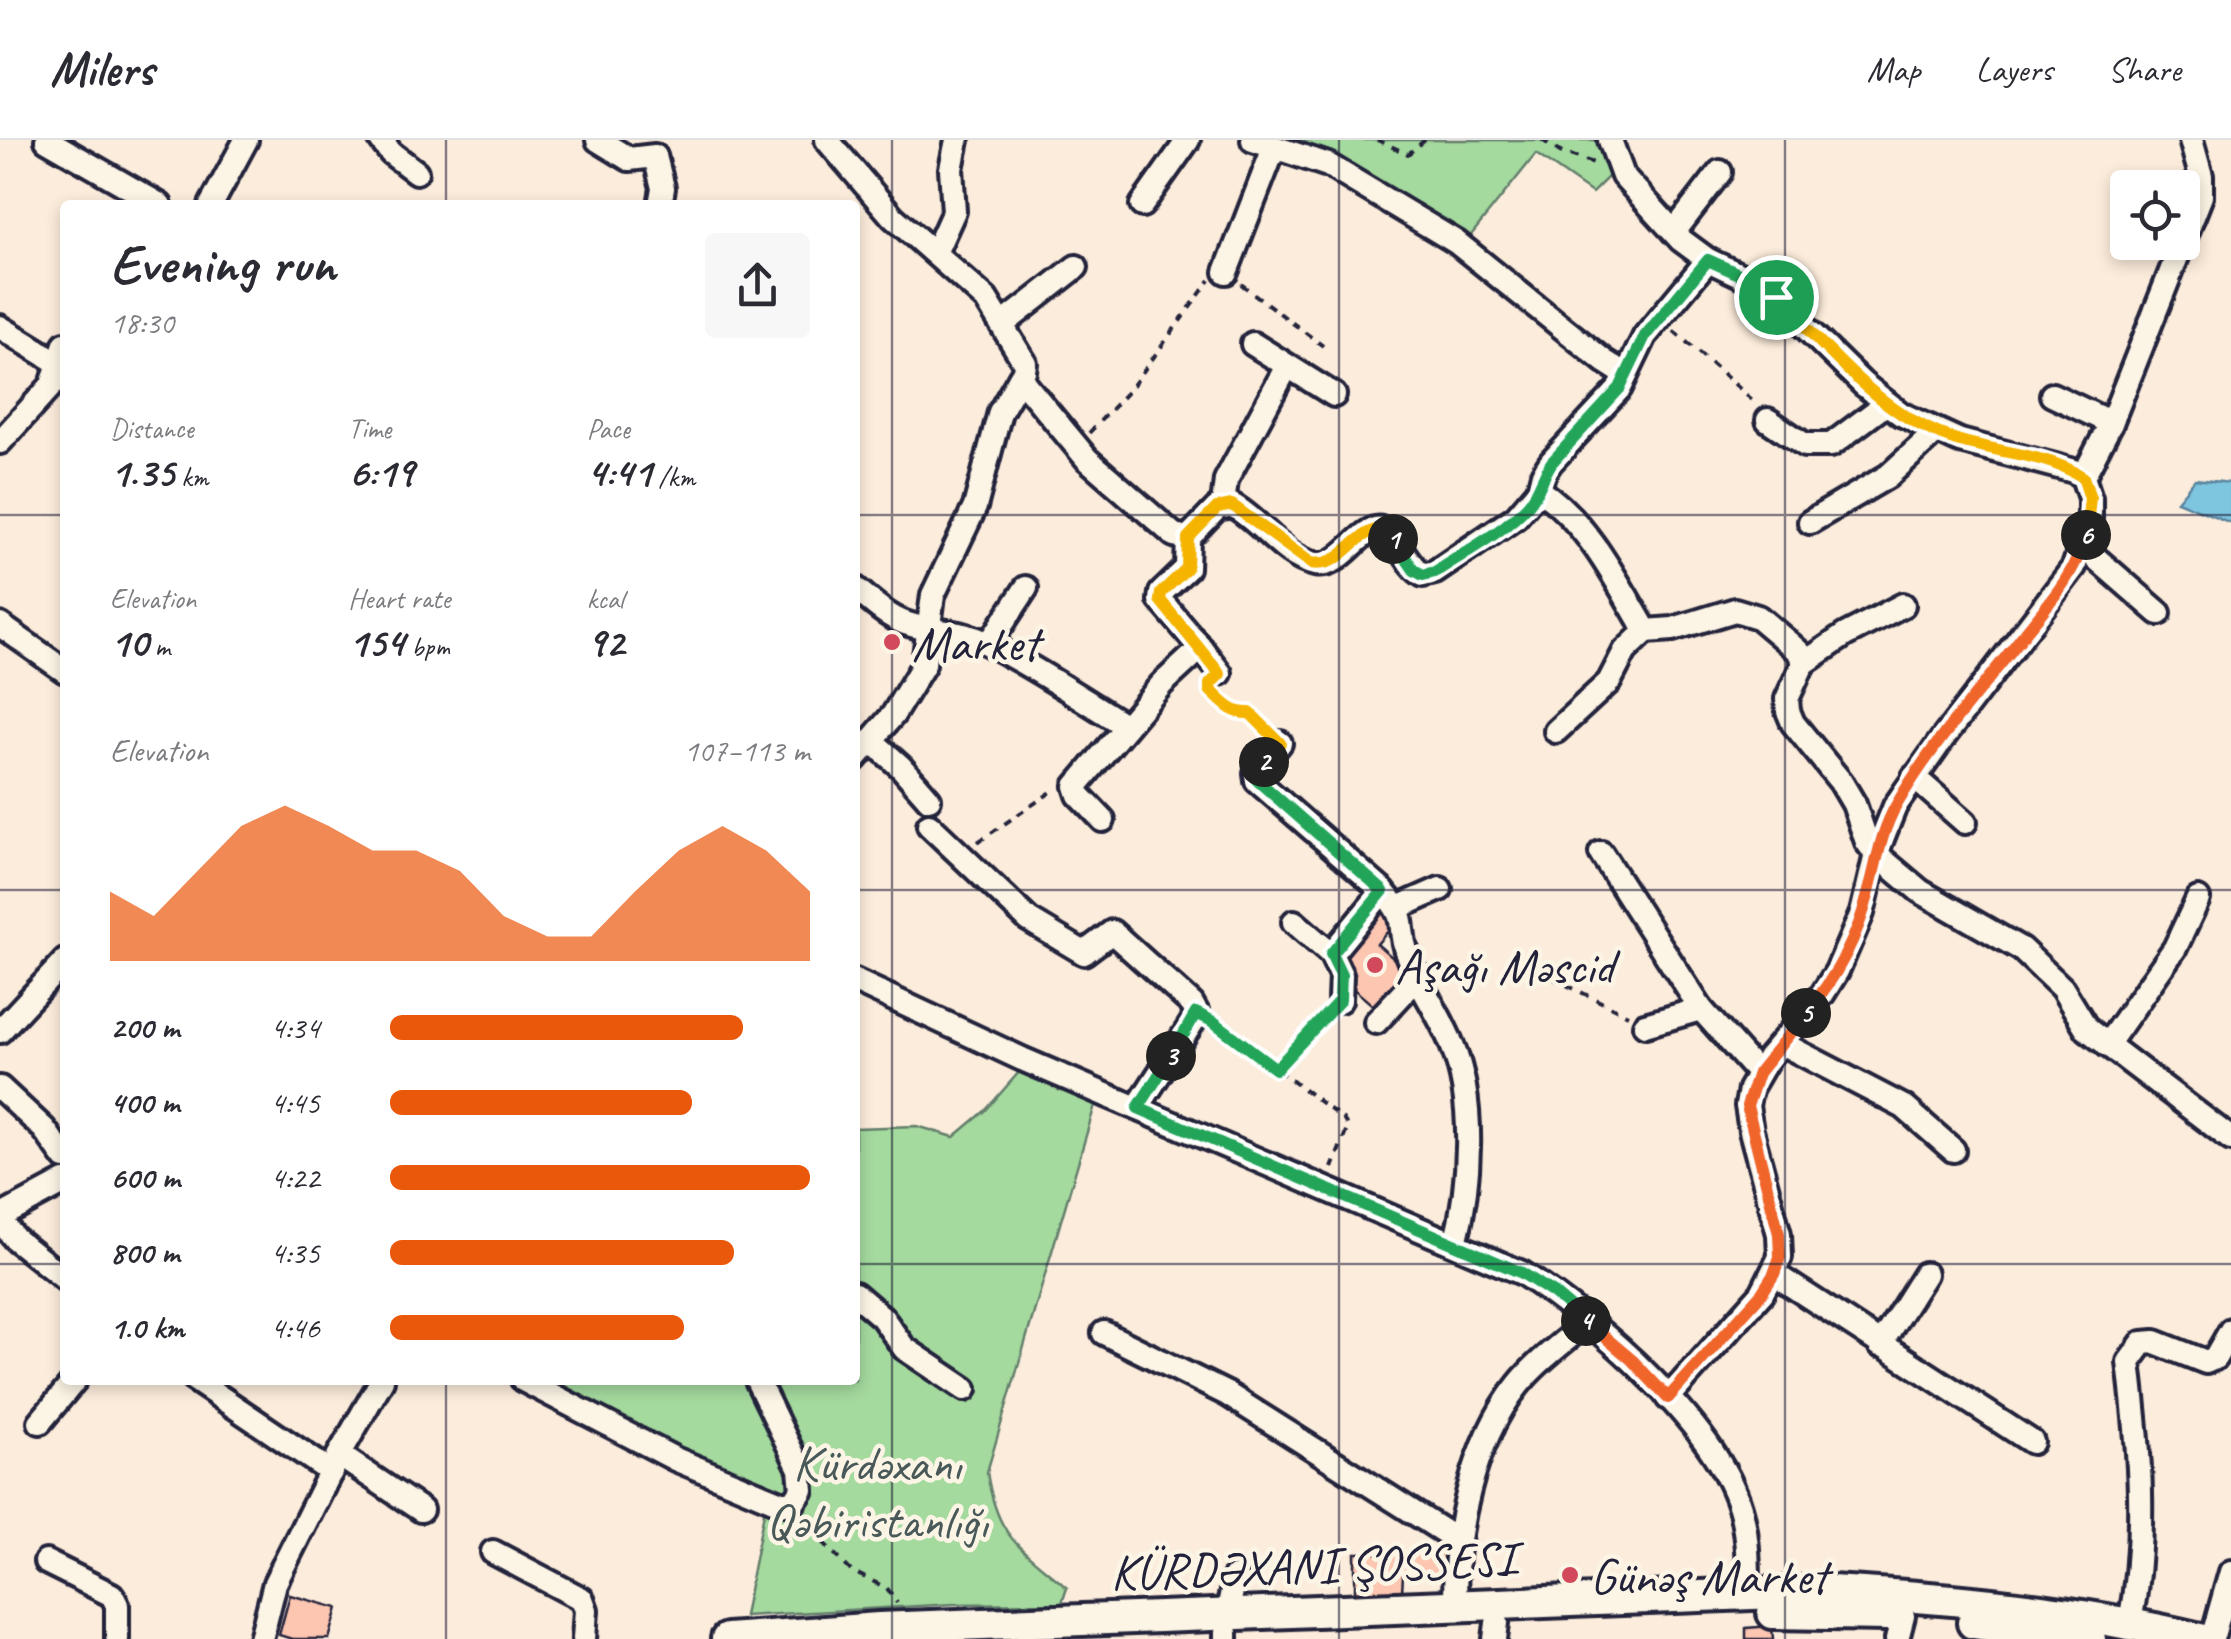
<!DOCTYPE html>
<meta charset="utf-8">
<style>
body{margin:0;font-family:Caveat,sans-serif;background:#f7f7f7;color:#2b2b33;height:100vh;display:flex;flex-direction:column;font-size:38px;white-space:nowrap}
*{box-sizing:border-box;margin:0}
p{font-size:32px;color:#7c7c81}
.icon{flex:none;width:55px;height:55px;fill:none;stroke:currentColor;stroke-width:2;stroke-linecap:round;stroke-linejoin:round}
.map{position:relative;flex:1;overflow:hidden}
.details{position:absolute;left:60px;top:60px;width:800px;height:1185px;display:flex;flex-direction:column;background:#fff;border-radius:10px;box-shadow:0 5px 15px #0003}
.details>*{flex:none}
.buttons{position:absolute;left:2110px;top:30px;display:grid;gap:20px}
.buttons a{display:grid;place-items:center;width:90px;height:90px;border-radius:10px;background:#fff;box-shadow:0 5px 15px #0003;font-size:50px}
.pin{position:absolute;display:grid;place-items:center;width:85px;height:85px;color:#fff;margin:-42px;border:5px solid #fff;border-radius:50%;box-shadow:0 2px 10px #0007}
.km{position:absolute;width:50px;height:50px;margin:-25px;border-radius:50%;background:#222;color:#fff;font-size:28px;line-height:50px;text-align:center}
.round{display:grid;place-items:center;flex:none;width:105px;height:105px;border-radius:10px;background:#f7f7f7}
.summary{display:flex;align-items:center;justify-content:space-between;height:170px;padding:0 50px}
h1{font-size:55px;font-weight:800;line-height:75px}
.metrics{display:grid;grid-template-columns:repeat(3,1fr);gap:15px;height:170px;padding:10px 50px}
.metrics div{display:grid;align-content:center}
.metrics b{font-size:42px;font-weight:800}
.metrics small{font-size:28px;font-weight:400}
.metrics p{font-size:28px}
.chart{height:280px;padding:20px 50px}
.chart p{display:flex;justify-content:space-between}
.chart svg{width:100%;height:180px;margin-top:10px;fill:#ea580c;opacity:.7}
ul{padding:0 50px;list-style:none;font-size:32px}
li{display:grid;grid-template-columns:160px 120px 1fr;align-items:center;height:75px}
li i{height:25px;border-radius:12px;background:#ea580c}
header{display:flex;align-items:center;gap:60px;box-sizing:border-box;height:140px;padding:0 50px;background:#fff;border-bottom:2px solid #e1e1e2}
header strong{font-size:48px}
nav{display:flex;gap:55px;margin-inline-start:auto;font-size:35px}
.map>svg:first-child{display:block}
</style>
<header>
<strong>Milers</strong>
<nav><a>Map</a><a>Layers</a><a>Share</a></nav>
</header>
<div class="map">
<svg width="2231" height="1499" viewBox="0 0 2231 1499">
<rect width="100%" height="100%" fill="#fcecdb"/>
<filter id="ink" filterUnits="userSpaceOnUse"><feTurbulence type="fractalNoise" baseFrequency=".01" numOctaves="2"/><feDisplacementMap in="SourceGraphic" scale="20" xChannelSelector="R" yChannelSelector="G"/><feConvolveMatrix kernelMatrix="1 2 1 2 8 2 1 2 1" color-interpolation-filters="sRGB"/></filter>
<g filter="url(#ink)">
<g fill="#a4da9e" stroke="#637e6c" stroke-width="2.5">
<polygon points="1277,0 1602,0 1611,34 1592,53 1536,14 1468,99"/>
<path d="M1020,931l75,34 -108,367c10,67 32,74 80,116l-5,15 -108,1 -210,12 22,-114 -91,-31 7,-18 -144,-73h317v-252l62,-2 37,11 31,-26z"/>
</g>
<polygon fill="#7ec5df" stroke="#59849d" stroke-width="2.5" points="2195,339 2231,343 2231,383 2177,361"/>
<g fill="#fdc6b1" stroke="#22223b" stroke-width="2.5">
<polygon points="1378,766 1396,782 1377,804 1410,833 1378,870 1347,843 1355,834 1340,820 1349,810 1344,806"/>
<polygon points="1355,1413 1444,1413 1444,1435 1403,1435 1402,1452 1355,1452"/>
<polygon points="290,1455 338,1468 329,1499 292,1499 279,1495"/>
<polygon points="1772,1486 1773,1499 1746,1499 1746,1488"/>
</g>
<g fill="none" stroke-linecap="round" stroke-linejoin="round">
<defs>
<g id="minor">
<polyline points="47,0 160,65"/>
<polyline points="381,0 391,13 416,32"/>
<polyline points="598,0 629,19 655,16 663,48 660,65"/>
<polyline points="827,0 893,77 986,159 1025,223 1024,231 1000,272 975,367 933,455 924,524 893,575 855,619"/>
<polyline points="1253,0 1328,25 1456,102 1604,221 1626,235"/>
<polyline points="1610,0 1623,36 1681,100 1708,120 1763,146 1863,244 1901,274 1960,301 2074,331 2083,337 2090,358 2090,379 2074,427 1943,598 1895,666 1876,714 1862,773 1837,831 1822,855 1768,918 1750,949 1747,966 1751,991 1779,1094 1780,1117 1762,1153 1668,1258"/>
<polyline points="211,65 246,0"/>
<polyline points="1142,65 1188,0"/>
<polyline points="1674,92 1720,32"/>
<polyline points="935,113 954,71 951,29 957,0"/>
<polyline points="1226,132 1274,8"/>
<polyline points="1003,184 1076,127"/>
<polyline points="0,187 60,224"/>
<polyline points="1253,204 1334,255"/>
<path d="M1020,238l67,81 87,76 14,3 29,-30 15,-3c28,15 51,52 83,59 27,6 46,-40 67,-35 14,4 25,37 41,46l12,-3 81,-55 23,-27c49,32 78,92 107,141l27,-2 62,-19 23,7 32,27 10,9 3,11 -16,35 1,12 5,12 48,59 13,22 13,38 9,12 44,37 101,58 41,39 25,41 144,110"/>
<polyline points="2052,255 2111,283"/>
<polyline points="1768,280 1805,305 1831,305 1887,263"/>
<polyline points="0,302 52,245 65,204"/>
<polyline points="2083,337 2111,283 2201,56 2201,36 2191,0"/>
<polyline points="1539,350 1543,334 1551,322 1620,248 1645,196 1708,120"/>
<polyline points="1223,365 1226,340 1286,228"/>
<polyline points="1810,382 1888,336 1936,292"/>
<polyline points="2083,407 2159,473"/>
<path d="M855,448c16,13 31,28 50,35 28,10 55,7 82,20 48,24 93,55 139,83"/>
<polyline points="0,485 65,531"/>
<polyline points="989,504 1026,448"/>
<polyline points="1201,508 1220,533"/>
<polyline points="1803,524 1845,495 1903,465"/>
<polyline points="1556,591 1609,542 1625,511 1646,491"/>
<polyline points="873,602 901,627 929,659"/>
<path d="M1280,603l-24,30 1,8 126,110c28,33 13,31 24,63 11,31 33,60 45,91 24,56 18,141 3,199"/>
<polyline points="1914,637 1965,682"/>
<polyline points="1103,680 1079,655 1076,646 1162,544 1201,508 1160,460 1161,453 1187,428 1188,398"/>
<polyline points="929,685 1029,780 1084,813 1112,792 1192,864 1197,873 1192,883 1137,968"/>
<polyline points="1601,713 1701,869 1758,933"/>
<polyline points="1397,768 1440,749"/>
<polyline points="1294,782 1331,814"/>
<path d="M855,841l167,78 500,214c73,47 199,155 220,242 6,25 6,52 6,77"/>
<polyline points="1340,860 1341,835 1331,814 1383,751"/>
<polyline points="1376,882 1419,836"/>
<polyline points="1645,885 1701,869"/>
<polyline points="0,891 65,821"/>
<polyline points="1781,903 1904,967 1953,1010"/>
<polyline points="2107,905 2175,808 2198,759"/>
<polyline points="0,948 44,989 65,1018"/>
<polyline points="0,1077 65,1042"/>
<polyline points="0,1080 15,1099 65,1139"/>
<polyline points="1774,1134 2032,1302"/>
<polyline points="855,1154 882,1177 904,1208 965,1249"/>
<polyline points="1104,1193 1227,1254 1457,1400"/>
<polyline points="1880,1205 1925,1134"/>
<polyline points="195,1240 331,1332"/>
<polyline points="523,1240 675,1319 781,1363 793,1363 802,1350 800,1329 757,1240"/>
<polyline points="40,1282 75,1240"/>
<polyline points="339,1315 421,1370"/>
<polyline points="493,1412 582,1459 586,1470 584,1499"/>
<polyline points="46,1422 112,1455 117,1465 117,1499"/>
<path d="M1455,1466c-1,-72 17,-163 63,-221 18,-23 46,-43 69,-63"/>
<polyline points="1227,1475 1235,1437"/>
<path d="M2130,1483c17,-91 10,-169 -1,-261l14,-19 12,-1 51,20 9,-4 16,-28"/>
<polyline points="261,1499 275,1443 339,1315 382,1240"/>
<polyline points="1226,1499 1226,1493"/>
<polyline points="1495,1499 1497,1483"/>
<polyline points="1897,1499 1903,1476"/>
<polyline points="2212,1499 2231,1432"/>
</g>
<g id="major">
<polyline points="1773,1473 1887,1475"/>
<polyline points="1973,1483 2090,1499"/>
<path d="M727,1499l152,-11 951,-37c123,7 249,19 370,48"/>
</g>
</defs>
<use href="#minor" stroke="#22223b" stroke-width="30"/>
<use href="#major" stroke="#22223b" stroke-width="38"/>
<g stroke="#22223b" stroke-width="4" stroke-dasharray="8 8" stroke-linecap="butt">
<polyline points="1377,0 1408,14 1425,0"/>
<polyline points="1542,0 1560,12 1600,25"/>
<polyline points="1241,144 1323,206"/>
<polyline points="1674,191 1757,264"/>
<polyline points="1089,293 1131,248 1210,140"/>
<path d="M1215,554c11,12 18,20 35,19l17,16"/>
<polyline points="978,702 1057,648"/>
<polyline points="1513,833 1528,823 1537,824 1554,839 1628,875"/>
<polyline points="1214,882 1343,979 1348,987 1332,1028"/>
<polyline points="1276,929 1327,873"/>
<polyline points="801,1379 851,1431 887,1448 897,1463"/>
</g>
<use href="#minor" stroke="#fcf5e5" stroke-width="22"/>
<use href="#major" stroke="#fcf5e5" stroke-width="30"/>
</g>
</g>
<g fill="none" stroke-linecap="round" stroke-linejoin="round" filter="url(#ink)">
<defs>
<path id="split-1" d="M1393,399l21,31 9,5 12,-3c30,-20 69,-40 93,-67 12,-13 14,-29 24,-43l68,-74 25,-52 63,-76 44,20 24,17"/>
<path id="split-2" d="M1264,622l16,-19 -30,-30c-19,1 -27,-11 -40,-23v-6l10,-10 -60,-74 1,-7 26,-25 1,-30 29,-30 15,-3 79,58c32,6 42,-32 71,-34l11,10"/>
<polyline id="split-3" points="1171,916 1196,873 1214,882 1276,929 1340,860 1341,835 1331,814 1383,751 1257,640 1256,633 1264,622"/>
<polyline id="split-4" points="1171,916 1138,968 1522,1133 1553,1153 1586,1181"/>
<polyline id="split-5" points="1586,1181 1632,1220 1668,1258 1762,1153 1774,1134 1780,1117 1779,1094 1747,966 1758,933 1806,873"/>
<path id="split-6" d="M1806,873c30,-35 52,-77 63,-122 8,-30 12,-60 28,-87 34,-59 82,-112 124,-166 25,-32 54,-62 65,-103"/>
<path id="split-7" d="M1776,157c49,48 95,107 159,135 46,21 105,18 148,45l7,21 -4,37"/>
</defs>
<use href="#split-1" stroke="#fff" stroke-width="20"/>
<use href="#split-2" stroke="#fff" stroke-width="20"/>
<use href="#split-3" stroke="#fff" stroke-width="20"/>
<use href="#split-4" stroke="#fff" stroke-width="20"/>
<use href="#split-5" stroke="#fff" stroke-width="20"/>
<use href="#split-6" stroke="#fff" stroke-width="20"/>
<use href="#split-7" stroke="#fff" stroke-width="20"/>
<use href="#split-1" stroke="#22a559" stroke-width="12"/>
<use href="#split-2" stroke="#f5b400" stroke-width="12"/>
<use href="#split-3" stroke="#22a559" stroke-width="12"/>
<use href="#split-4" stroke="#22a559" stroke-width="12"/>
<use href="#split-5" stroke="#f0652b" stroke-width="12"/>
<use href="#split-6" stroke="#f0652b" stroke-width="12"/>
<use href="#split-7" stroke="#f5b400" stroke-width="12"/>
</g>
<path fill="none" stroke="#22223b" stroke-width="2.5" stroke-opacity="0.55" d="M446,0v65M892,0v1499M1339,0v1499M1785,0v1499M0,375h65M855,375h1376M0,750h65M855,750h1376M0,1124h65M855,1124h1376M446,1240v259"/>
<g fill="#d1495b" stroke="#fcf5e5" stroke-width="4">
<circle cx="892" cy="502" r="10"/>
<circle cx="1375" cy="825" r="10"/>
<circle cx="1570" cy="1435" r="10"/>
</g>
<g text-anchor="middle" stroke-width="9" stroke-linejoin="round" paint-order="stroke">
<g font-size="50" fill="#22223b" stroke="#fcf5e5" text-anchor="start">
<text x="912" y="520">Market</text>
<text x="1395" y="843">Aşağı Məscid</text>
<text x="1590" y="1453">Günəş Market</text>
</g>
<g font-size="50" fill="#495959" stroke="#fcf5e5">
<text x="877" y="1340">Kürdəxanı<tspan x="877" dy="58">Qəbiristanlığı</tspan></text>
</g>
<g font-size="50" fill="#22223b" stroke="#fcf5e5">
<text transform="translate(1313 1424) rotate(-2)" y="18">KÜRDƏXANI ŞOSSESI</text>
</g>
</g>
</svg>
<div class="buttons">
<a><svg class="icon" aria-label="locate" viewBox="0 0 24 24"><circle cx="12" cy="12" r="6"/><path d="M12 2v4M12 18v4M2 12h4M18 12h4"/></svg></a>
</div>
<div class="pin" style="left:1776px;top:157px;background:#1e9e55"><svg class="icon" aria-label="arrive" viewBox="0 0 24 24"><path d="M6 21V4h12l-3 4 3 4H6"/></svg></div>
<b class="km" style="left:1393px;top:399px">1</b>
<b class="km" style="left:1264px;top:622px">2</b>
<b class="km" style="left:1171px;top:916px">3</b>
<b class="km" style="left:1586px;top:1181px">4</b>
<b class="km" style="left:1806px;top:873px">5</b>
<b class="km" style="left:2086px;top:395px">6</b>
<section class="details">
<div class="summary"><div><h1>Evening run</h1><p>18:30</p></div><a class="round"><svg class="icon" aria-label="share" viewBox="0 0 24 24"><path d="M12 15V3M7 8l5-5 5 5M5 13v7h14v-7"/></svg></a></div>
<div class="metrics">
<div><p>Distance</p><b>1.35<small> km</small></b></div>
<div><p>Time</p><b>6:19</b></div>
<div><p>Pace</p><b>4:41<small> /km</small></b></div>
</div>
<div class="metrics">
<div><p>Elevation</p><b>10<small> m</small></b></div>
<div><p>Heart rate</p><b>154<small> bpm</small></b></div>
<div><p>kcal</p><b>92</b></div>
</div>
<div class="chart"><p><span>Elevation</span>107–113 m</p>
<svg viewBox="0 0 160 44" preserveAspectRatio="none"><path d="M0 44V27L10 33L20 22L30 11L40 6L50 11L60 17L70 17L80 22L90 33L100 38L110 38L120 27L130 17L140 11L150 17L160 27V44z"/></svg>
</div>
<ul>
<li><b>200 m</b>4:34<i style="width:84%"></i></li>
<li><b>400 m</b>4:45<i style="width:72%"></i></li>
<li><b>600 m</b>4:22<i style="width:100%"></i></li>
<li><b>800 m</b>4:35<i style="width:82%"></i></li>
<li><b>1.0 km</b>4:46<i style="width:70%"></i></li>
</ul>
</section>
</div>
